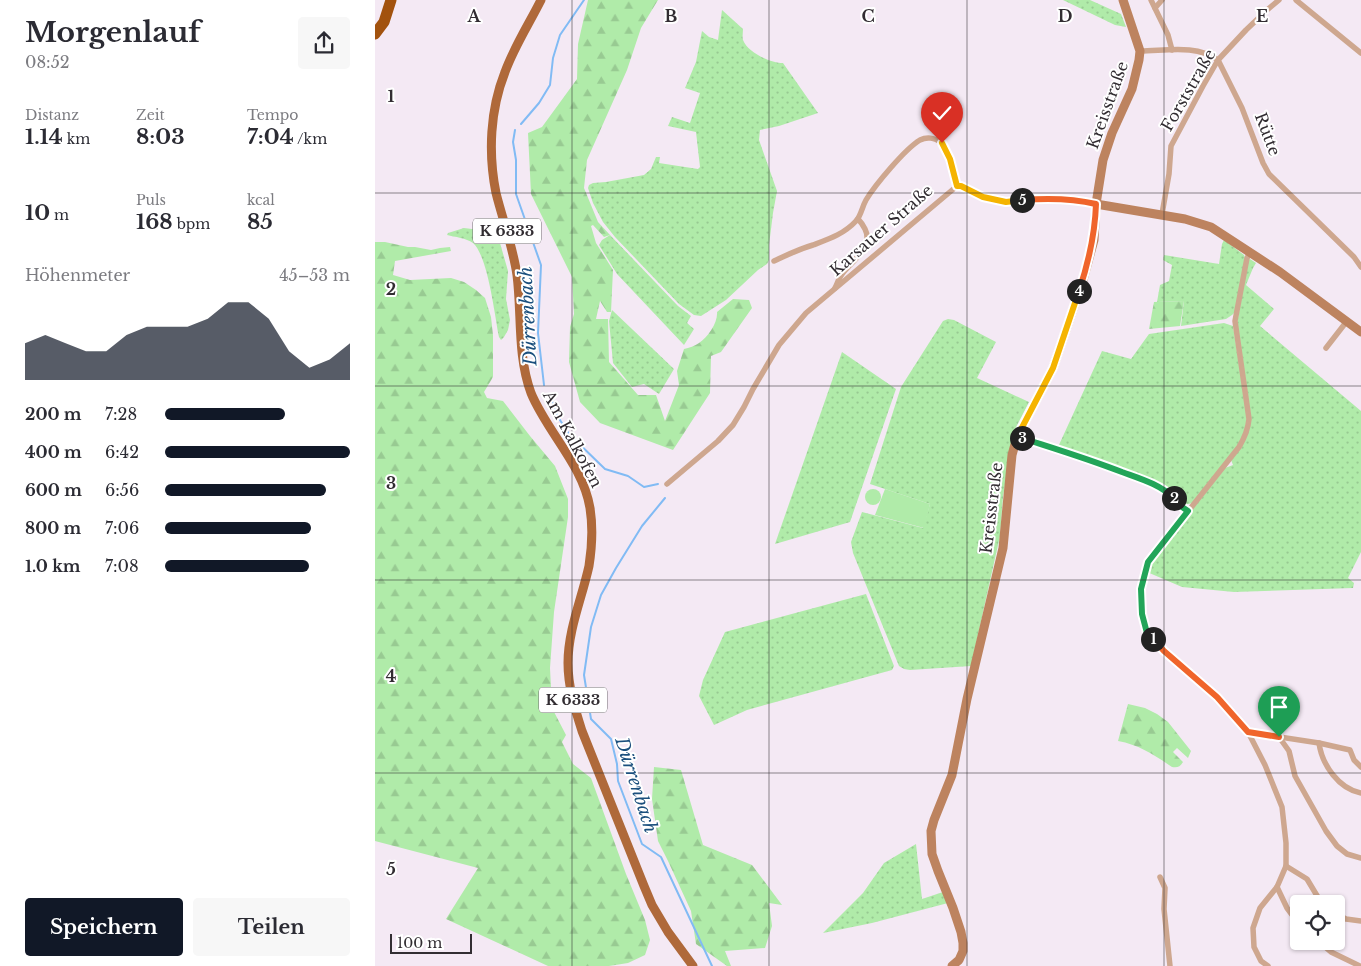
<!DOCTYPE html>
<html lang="de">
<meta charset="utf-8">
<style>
body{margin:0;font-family:"Libre Baskerville",serif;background:#f7f7f7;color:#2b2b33;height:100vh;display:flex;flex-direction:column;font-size:19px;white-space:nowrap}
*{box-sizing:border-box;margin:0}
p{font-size:16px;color:#7c7c81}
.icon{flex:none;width:28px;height:28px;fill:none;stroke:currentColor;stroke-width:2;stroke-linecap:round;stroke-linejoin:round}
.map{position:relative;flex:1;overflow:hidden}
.side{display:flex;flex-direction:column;background:#fff;width:375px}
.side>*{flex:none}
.fabs{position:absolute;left:915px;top:895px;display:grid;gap:10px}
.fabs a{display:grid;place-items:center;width:55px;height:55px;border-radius:5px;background:#fff;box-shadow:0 1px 4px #0004;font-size:25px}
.scale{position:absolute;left:15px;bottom:12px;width:82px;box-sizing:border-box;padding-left:5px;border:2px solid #322d32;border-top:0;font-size:14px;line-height:18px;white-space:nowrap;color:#322d32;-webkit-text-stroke:4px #fff;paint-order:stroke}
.pin{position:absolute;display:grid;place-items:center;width:42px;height:42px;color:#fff;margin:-51px -21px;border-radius:50% 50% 50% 0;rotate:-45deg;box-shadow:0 0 5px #0007}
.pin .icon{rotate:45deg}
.km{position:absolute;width:25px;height:25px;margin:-12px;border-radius:50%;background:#222;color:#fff;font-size:14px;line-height:25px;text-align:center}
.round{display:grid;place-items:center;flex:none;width:52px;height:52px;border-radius:5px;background:#f7f7f7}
.head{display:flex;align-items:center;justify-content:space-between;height:85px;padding:0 25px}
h1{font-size:28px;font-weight:700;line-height:38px}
.figures{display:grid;grid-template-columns:repeat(3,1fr);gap:8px;height:85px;padding:5px 25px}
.figures div{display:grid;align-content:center}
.figures b{font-size:21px;font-weight:700}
.figures small{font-size:14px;font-weight:400}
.figures p{font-size:14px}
.chart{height:140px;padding:10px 25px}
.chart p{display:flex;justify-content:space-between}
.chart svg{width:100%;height:90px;margin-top:5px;fill:#111827;opacity:.7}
.cta{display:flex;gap:10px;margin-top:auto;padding:10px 25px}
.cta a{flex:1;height:58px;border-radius:5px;background:#111827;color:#fff;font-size:20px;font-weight:700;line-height:58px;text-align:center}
.cta a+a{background:#f7f7f7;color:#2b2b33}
ul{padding:0 25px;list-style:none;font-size:16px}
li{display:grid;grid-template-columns:80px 60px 1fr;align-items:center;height:38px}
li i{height:12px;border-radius:6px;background:#111827}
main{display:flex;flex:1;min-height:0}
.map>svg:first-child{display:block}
</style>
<main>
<section class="side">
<div class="head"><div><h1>Morgenlauf</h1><p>08:52</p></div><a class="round"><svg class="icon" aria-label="share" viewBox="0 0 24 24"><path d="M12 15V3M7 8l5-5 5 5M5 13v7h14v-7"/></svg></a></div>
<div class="figures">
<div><p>Distanz</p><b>1.14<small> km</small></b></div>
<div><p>Zeit</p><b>8:03</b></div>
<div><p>Tempo</p><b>7:04<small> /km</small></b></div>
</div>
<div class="figures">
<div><b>10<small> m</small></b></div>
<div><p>Puls</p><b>168<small> bpm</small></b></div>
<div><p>kcal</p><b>85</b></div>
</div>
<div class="chart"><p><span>Höhenmeter</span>45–53 m</p>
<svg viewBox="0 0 160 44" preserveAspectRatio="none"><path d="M0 44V26L10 22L20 26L30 30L40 30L50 22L60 18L70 18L80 18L90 14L100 6L110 6L120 14L130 30L140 38L150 34L160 26V44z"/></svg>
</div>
<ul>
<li><b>200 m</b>7:28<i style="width:65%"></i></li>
<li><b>400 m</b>6:42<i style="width:100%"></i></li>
<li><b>600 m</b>6:56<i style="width:87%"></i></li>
<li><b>800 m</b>7:06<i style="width:79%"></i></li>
<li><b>1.0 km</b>7:08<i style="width:78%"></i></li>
</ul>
<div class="cta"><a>Speichern</a><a>Teilen</a></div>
</section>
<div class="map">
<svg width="986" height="966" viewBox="0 0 986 966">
<defs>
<pattern id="grass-dots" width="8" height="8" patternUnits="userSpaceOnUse" patternTransform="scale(1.25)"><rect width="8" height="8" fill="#b0eba9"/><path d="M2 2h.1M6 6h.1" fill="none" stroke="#98ca92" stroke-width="1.8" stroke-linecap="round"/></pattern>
<pattern id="forest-firs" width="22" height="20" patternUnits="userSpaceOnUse" patternTransform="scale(1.25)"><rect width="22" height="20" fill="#b0eba9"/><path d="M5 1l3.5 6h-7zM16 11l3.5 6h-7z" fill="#98ca92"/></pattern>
</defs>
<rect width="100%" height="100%" fill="#f4e9f4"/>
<g fill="url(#grass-dots)">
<polygon points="688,0 715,0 746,14 751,27 740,25"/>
<path d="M347,10l21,19c0,4 -1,8 0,11 5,13 28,23 40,23l35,50 -39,13 -19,4 -1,10 18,51 -4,22 -4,32v15l-2,4 -9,6 -32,30 -25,16 -7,-1 -15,-11 -64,-67 -12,-15 -10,-19 -5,-15 1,-3 4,-2 13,-1 38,-7 7,-6 5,-12h4l-1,6 39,6 2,-2 -4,-35 -28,-6 4,-9 18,6 10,-30 -15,-5 11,-26 6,-31 7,6 9,3z"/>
<path d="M109,227l16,16 8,28 -2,28 4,21 -2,10 -4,7 -3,3 -2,-3c-4,-20 -11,-81 -26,-94 -7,-5 -18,-6 -26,-8l1,-2 16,-5 8,1z"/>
<polygon points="235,235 303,306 316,316 312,323 319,329 309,345 242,274 224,245 227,240"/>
<polygon points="849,240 869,255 870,258 860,312 857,315 851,319 806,326 809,301 782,302 785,285 794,281 797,265 788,260 789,255 844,264 847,244"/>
<polygon points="875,259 881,263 878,268 871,285 899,309 885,326 986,411 986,552 973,578 979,583 978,588 859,592 807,587 772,572 776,562 850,468 858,465 856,460 873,433 862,324 873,260"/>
<polygon points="237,310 299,369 284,394 269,384 257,387 238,363 234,321"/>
<polygon points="573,319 579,320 621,342 602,378 654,402 639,431 635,453 628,497 625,536 596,666 535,670 529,669 524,666 478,553 476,542 487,512 548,528 555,504 495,484 526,387 568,321"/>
<polygon points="849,323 858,326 872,414 872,422 866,442 818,503 808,505 789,487 764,475 683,447 727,351 756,359 774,334"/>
<polygon points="467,352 521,389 475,522 400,544"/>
<polygon points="491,594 519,666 517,670 372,710 339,725 324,696 328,680 350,632"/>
<polygon points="541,844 547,899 568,892 573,903 497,923 448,933 488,893 509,863"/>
</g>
<g fill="url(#forest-firs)">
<path d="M213,0h70l-17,28 -14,42 -40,90 -3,28 14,34 12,13 -6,2 -11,-12 -2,1 5,17 17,27 -2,42h-4l-7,-11 -4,18h12l1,43 29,33h18l9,26 14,-36 -2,-14 7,-22c5,-1 11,-3 15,-6 9,-6 19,-20 18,-31l16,-13 16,1 3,8 -31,44 -10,4 -1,37 -37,57 -73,-27 -20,-21 -11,-40 1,-35 4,-13 -2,-37 -41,-83 -3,-61 14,-6 35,-48 1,-35z"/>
<polygon points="0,242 10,242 33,247 40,247 56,250 65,248 75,247 76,251 20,261 18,275 35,280 76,278 89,282 101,290 110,298 116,317 118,335 118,377 109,392 112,398 128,401 155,436 180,466 193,499 193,517 179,612 175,668 177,708 191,735 187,742 198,764 216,778 251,874 270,920 275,940 270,955 253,963 234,966 173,966 71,919 103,868 0,841"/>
<polygon points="809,301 805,326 774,329 779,302"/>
<path d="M753,704l17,4 12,6 11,8 23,29 -3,7 -11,-10 -4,4 10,10c-3,5 -6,6 -11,5 -18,-12 -32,-22 -54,-26z"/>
<polygon points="279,767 306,770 328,845 377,865 407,905 394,903 397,926 390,948 350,951 356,966 352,966 321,944 316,911 293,861 283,841 277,799"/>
</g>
<g fill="#b0eba9">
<polygon points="510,489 555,504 549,528 500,515"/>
<circle cx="498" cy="497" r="8"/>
</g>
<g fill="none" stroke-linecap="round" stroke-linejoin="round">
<g stroke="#81bbf4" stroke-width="2">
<polyline points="146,124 164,103 175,85 178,58 185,35 209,0"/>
<polyline points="140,130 138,142 141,160 141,194 166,265 163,333 169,385"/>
<polyline points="177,401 183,417 194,434 230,469 253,476 269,487 283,484"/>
<polyline points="290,498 267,526 241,568 226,595 216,627 209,675 216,719 236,739 242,764 243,781 267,844 286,857 337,966"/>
</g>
<g stroke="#cea78f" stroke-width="5.5">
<polyline points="776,0 793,35 797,50"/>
<polyline points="921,0 986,53"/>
<polyline points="780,8 787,0"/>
<path d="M765,51c25,0 56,-7 78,9l24,48 21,55 6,11 85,83 7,10"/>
<polyline points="787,214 794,174 796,146 828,86 843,60 871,30 892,10 904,0"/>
<path d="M875,253l-3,5 -12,63 14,98c-1,11 -4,18 -10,28l-91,115 -7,27 1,25 5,19 17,18 53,46 31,35 17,33 17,42 4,36v23l-9,21 -17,21 -7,20 1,19 7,14 7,5"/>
<path d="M399,261c13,-6 25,-12 39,-16 16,-6 31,-11 43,-24 5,-5 6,-14 10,-21 9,-15 39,-51 54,-60 6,-3 15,-3 21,3 11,11 11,29 16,43"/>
<path d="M460,288c2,-4 4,-10 7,-14 10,-13 32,-27 23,-45 -2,-4 -4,-7 -7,-10"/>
<polyline points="951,348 972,321"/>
<polyline points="642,437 726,464 778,483 790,489 813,511"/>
<path d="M292,484l51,-43 15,-16 11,-18 9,-18 26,-44 27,-32 151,-127 4,-1c14,8 27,14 43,17 12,2 26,-3 38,-4 19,-1 36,2 54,6"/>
<polyline points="873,732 944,743 975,750 979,760 986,767"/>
<polyline points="904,737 914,751 920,776 951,831 962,846 972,854 986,858"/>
<path d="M944,743c3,22 20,46 42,50"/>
<polyline points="911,866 932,879 947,904"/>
<polyline points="785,877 790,888 789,909 795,966"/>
<polyline points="902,887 912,908 924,924"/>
<polyline points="961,914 971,919 986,921"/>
<polyline points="943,941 956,952 985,966"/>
</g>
<g stroke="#bd835f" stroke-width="9">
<polyline points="721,204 810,219 836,227 905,272 986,332"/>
<polyline points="577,966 584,960 588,951 588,943 586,932 578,908 563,871 557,854 556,831 559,820 577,775 592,699 628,548 637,455 642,437 678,368 708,280 719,240 721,204 728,160 737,133 757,89 764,60 765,51 748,0"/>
</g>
<path stroke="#af693a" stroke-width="9" d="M166,0c-12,24 -27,47 -36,72 -15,38 -17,81 -9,121 7,28 17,54 21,82 5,39 0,80 14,118 16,39 52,72 59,115 3,19 2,39 -1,58 -7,32 -21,64 -21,97 0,24 7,46 14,68l62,155 8,19 16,27 25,34"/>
<polyline stroke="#a2520e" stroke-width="11" points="0,34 9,22 16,0"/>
</g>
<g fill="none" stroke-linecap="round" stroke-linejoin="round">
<defs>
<polyline id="split-1" points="778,639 789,651 842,697 873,732 904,737"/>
<polyline id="split-2" points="778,639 772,633 767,614 766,589 773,562 813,511 807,507 799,498"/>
<path id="split-3" d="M647,438c34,11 67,21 100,34 19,7 37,12 52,26"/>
<polyline id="split-4" points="647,438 642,437 678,368 704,291"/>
<path id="split-5" d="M647,200c25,-2 49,-2 74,4 -1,31 -7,57 -17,87"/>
<polyline id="split-6" points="567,143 575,159 582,186 586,186 608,197 631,202 647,200"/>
</defs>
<use href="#split-1" stroke="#fff" stroke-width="10"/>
<use href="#split-2" stroke="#fff" stroke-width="10"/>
<use href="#split-3" stroke="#fff" stroke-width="10"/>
<use href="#split-4" stroke="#fff" stroke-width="10"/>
<use href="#split-5" stroke="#fff" stroke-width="10"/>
<use href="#split-6" stroke="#fff" stroke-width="10"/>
<use href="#split-1" stroke="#f0652b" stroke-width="6"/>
<use href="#split-2" stroke="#22a559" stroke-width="6"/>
<use href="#split-3" stroke="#22a559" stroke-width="6"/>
<use href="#split-4" stroke="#f5b400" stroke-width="6"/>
<use href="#split-5" stroke="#f0652b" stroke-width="6"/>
<use href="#split-6" stroke="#f5b400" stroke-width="6"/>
</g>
<path fill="none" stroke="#322d32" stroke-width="1" stroke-opacity="0.55" d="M197,0v966M394,0v966M592,0v966M789,0v966M0,193h986M0,386h986M0,580h986M0,773h986"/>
<g text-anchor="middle" stroke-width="4" stroke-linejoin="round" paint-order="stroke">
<g fill="#fff" stroke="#706c70" stroke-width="1">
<rect x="98" y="218.5" width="68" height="25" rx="4"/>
<rect x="164" y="687.5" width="68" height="25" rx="4"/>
</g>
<g font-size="15" font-weight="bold" fill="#322d32">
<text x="132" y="236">K 6333</text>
<text x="198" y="705">K 6333</text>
</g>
<g font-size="16" fill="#322d32" stroke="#fff">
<text transform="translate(813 90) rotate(-60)" y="6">Forststraße</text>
<text transform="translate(732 105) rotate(-70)" y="6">Kreisstraße</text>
<text transform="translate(893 134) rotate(69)" y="6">Rütte</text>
<text transform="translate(506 230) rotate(-41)" y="6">Karsauer Straße</text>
<text transform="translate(198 439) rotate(62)" y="6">Am Kalkofen</text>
<text transform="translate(616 508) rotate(-83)" y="6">Kreisstraße</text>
</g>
<g font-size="18" font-style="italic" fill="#1b4f7d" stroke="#fff">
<text transform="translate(153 316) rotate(-93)" y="6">Dürrenbach</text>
<text transform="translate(261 785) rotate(72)" y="6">Dürrenbach</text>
</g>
</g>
<g font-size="16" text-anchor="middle" font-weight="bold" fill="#322d32" stroke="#fff" stroke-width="4" stroke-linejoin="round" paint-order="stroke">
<text x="99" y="22">A</text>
<text x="296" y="22">B</text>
<text x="493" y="22">C</text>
<text x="690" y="22">D</text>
<text x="887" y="22">E</text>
<text x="16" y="102">1</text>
<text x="16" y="295">2</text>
<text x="16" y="489">3</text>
<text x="16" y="682">4</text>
<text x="16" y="875">5</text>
</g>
</svg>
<div class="fabs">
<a><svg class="icon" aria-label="locate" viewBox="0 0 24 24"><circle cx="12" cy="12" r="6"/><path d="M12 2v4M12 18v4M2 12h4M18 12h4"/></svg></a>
</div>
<div class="scale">100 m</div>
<div class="pin" style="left:904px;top:737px;background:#1e9e55"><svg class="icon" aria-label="arrive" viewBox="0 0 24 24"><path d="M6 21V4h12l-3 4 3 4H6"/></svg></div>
<div class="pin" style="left:567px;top:143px;background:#d93025"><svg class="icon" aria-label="check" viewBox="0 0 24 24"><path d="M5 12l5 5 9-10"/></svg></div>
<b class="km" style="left:778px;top:639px">1</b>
<b class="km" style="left:799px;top:498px">2</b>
<b class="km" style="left:647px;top:438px">3</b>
<b class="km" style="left:704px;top:291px">4</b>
<b class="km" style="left:647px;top:200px">5</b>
</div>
</main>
